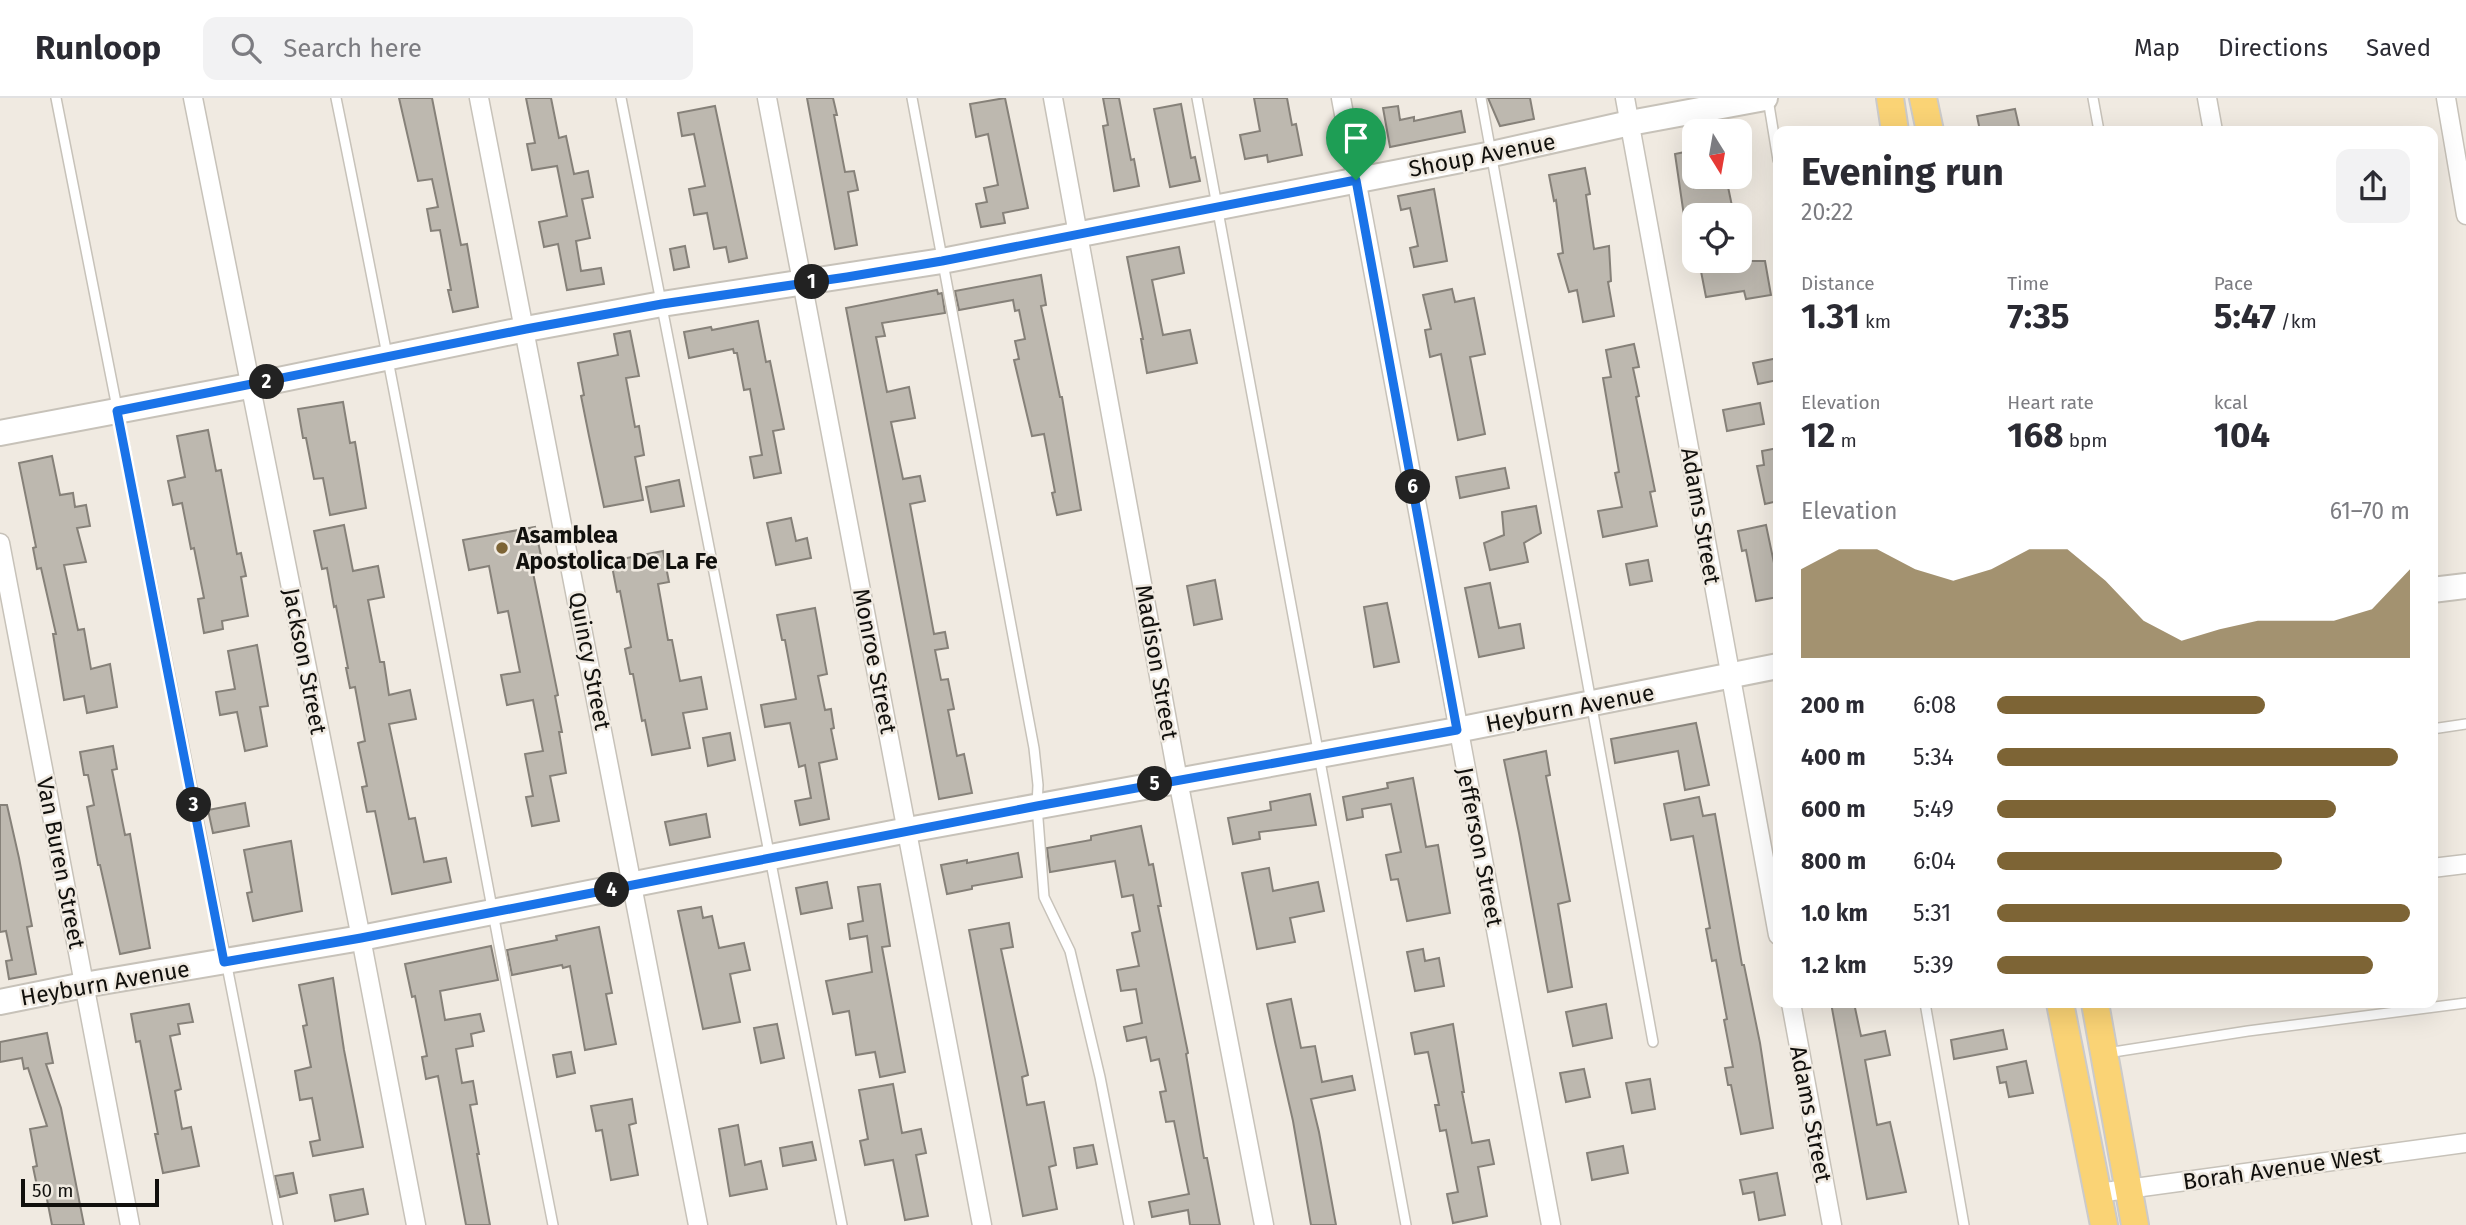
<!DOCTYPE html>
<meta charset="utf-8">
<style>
body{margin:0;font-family:"Fira Sans",sans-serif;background:#f2f2f3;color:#2b2b33;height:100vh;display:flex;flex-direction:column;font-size:26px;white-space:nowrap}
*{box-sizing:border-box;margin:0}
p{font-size:23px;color:#7c7c81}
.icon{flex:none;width:38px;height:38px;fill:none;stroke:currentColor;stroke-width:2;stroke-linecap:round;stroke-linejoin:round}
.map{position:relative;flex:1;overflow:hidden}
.drawer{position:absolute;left:1773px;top:28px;width:665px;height:882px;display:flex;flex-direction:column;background:#fff;border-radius:14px;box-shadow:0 7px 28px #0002}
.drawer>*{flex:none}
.needle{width:46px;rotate:169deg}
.buttons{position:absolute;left:1682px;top:21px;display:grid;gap:14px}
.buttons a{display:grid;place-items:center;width:70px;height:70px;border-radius:14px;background:#fff;box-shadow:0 7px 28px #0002;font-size:35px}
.scale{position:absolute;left:21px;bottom:18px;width:138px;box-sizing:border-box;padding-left:7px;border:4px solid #11100d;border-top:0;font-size:19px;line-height:24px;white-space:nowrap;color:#11100d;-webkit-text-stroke:5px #f0eae1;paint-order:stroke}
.pin{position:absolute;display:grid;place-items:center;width:60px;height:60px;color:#fff;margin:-72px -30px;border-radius:50% 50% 50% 0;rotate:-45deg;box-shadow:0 0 7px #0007}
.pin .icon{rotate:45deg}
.km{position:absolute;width:35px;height:35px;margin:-18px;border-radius:50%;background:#222;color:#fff;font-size:19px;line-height:35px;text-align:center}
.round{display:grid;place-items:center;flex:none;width:74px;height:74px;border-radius:14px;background:#f2f2f3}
.head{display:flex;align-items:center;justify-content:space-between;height:119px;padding:0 28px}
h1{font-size:38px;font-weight:700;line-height:52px}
.figures{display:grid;grid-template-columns:repeat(3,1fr);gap:10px;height:119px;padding:7px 28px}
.figures div{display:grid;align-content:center}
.figures b{font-size:35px;font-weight:700}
.figures small{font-size:19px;font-weight:400}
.figures p{font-size:19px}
.chart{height:196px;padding:14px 28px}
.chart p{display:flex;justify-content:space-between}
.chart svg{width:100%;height:126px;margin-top:7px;fill:#7d6435;opacity:.7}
ul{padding:0 28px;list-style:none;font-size:23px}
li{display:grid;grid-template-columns:112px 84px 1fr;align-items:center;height:52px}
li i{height:18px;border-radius:9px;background:#7d6435}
header{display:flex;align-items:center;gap:42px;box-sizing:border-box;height:98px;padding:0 35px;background:#fff;border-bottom:2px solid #e1e1e2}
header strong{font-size:33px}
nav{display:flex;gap:38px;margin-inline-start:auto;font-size:24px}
.search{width:490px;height:63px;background:#f2f2f3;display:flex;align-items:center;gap:18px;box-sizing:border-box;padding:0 24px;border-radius:14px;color:#7c7c81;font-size:26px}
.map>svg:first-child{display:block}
</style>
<header>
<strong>Runloop</strong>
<div class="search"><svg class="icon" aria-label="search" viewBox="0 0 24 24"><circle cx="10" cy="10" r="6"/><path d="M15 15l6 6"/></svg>Search here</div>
<nav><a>Map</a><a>Directions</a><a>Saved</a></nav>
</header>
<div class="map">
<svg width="2466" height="1127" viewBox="0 0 2466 1127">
<rect width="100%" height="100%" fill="#f0eae1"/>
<g fill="#bdb8af" stroke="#868179" stroke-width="2">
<polygon points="399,0 432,0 461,147 467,146 478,209 453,214 448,192 451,192 440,132 431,133 427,111 438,109 432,81 418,83"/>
<polygon points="526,0 551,0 559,40 566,38 574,76 588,73 593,99 582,101 590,140 576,143 581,173 601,170 604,186 567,192 558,146 544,149 539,124 567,118 557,68 532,72 527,46 535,45"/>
<polygon points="807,0 833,0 837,17 834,17 845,74 854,73 858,92 848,94 857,147 835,151"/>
<polygon points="1005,0 1028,110 1003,115 1005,125 981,129 976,106 987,104 984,90 998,87 988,36 976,39 970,6"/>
<polygon points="1103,0 1119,0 1131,62 1134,61 1139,88 1114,93 1103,28 1108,27"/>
<polygon points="1254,0 1287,0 1292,27 1296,26 1302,57 1268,64 1267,57 1245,61 1240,37 1260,33"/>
<polygon points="1488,0 1530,0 1534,21 1500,28"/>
<polygon points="1181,6 1191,60 1195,59 1200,83 1170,89 1154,11"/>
<polygon points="715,8 747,160 729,164 726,149 714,151 707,115 694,117 689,91 705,88 694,36 682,38 678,15"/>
<polygon points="1398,8 1400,22 1414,19 1414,23 1461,13 1465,34 1390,49 1383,10"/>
<polygon points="2015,11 2020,33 1980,33 1977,18"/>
<polygon points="1694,52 1694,90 1727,84 1732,108 1684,118 1675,56"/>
<polygon points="1585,70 1590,96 1586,97 1594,151 1609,148 1611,183 1608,184 1614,218 1583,224 1577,192 1569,194 1558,156 1563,155 1556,102 1554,103 1549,77"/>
<polygon points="1434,91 1447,163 1414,169 1410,150 1418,148 1410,110 1401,112 1398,98"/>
<polygon points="685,148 689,169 674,172 670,151"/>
<polygon points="1179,149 1184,175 1152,182 1163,237 1190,232 1197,265 1147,275 1141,241 1143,241 1127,159"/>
<polygon points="1699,163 1765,163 1771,197 1746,201 1744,193 1706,199"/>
<polygon points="1041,177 1046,207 1041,208 1060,299 1062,299 1081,412 1057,417 1052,395 1055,394 1044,336 1032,338 1014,262 1019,261 1015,243 1025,241 1019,212 1015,213 1013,202 959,212 955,193"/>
<polygon points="1452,191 1455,204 1474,200 1485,256 1470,259 1485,336 1458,342 1441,256 1430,259 1425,232 1431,231 1423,197"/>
<polygon points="937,192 938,196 942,195 945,215 882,225 885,238 876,239 887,294 909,289 915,320 891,324 903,381 920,378 925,403 910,406 934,536 945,534 948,550 935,552 941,582 948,581 954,611 948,612 957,658 964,656 972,695 939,701 846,210"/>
<polygon points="758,223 766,264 770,263 784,331 773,333 781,375 754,380 750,359 762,357 750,291 744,292 737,255 734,255 733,251 689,260 684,234 711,229 712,232"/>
<polygon points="630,233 639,278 626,280 635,329 639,328 644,357 635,359 643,402 604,409 589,338 581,298 584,297 578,265 618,257 614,236"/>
<polygon points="1634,246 1639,269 1633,270 1639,298 1636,299 1655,393 1650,394 1657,428 1603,439 1598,413 1622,409 1615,375 1619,374 1603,280 1611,279 1606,252"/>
<polygon points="1778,260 1778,282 1758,286 1753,265"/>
<polygon points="343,304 350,345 355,344 366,410 330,417 323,380 314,381 306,340 303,340 298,311"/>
<polygon points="1760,305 1764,326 1727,333 1723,312"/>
<polygon points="208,332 216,373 221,372 237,456 241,455 246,478 241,479 248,518 222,523 223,531 204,535 198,501 204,500 194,450 191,451 182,405 173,407 168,383 185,379 177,338"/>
<polygon points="1778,350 1778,403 1765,406 1757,368 1764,367 1762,353"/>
<polygon points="52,358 60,397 73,395 75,409 86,407 90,428 77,430 86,464 64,467 78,532 84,531 91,571 110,566 117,609 87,615 84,598 64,602 53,536 56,536 41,470 37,471 33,450 36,449 19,365"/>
<polygon points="1505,370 1509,390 1460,400 1456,379"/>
<polygon points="679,382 684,408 651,414 646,389"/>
<polygon points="1536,408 1541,435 1524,445 1528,464 1490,472 1484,445 1504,437 1502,414"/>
<polygon points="791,420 796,443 807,440 811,460 776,467 767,425"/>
<polygon points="344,427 353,473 378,468 384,499 368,502 380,564 384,564 389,597 410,592 416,621 389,626 409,721 415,720 424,764 446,760 451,784 392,796 375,713 367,714 362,689 367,688 358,645 365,643 355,589 350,590 346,570 348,570 336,508 334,509 327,470 322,471 314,433"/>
<polygon points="1766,427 1778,484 1778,499 1756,503 1746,452 1742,453 1738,433"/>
<polygon points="535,429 541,458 530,460 558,597 555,598 562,634 559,634 566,675 550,678 559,723 532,728 526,699 533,698 525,656 543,653 533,602 507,607 501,577 520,574 508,513 498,515 489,468 469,472 463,442"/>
<polygon points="663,453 669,484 658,486 668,542 672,542 680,583 701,579 707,611 683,615 690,650 652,657 645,622 642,623 633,576 630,576 625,551 631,549 620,493 617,494 611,463"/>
<polygon points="1648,462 1652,483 1630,487 1626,466"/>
<polygon points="1215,482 1222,521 1194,527 1187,488"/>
<polygon points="1490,485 1499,530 1520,526 1524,550 1479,559 1465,490"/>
<polygon points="1387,505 1399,564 1374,569 1364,509"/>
<polygon points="815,510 827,576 818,578 825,612 831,611 834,630 831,631 837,661 819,665 829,721 800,727 795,703 811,700 805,667 799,669 790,625 765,629 761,607 796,601 785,542 782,542 777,517"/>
<polygon points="257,547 268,608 260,609 267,648 245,653 237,614 220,617 216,594 235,591 228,553"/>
<polygon points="1696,625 1709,687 1685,692 1678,653 1615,665 1611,641"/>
<polygon points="730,635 735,662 708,668 703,640"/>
<polygon points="113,648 117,671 112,672 125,737 130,736 150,850 120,856 100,767 98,767 87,709 94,707 88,677 84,677 80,654"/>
<polygon points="1546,653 1550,677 1546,678 1570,803 1558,806 1572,889 1548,894 1519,735 1504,662"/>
<polygon points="1413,680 1426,749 1438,747 1450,815 1407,823 1398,781 1391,782 1386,757 1401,754 1391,706 1362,711 1363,719 1347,722 1343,699 1388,690 1387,685"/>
<polygon points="1310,696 1316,727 1259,734 1260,741 1233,746 1228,720 1271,712 1270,704"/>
<polygon points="1699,699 1703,718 1715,716 1742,867 1744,867 1760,945 1773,1030 1741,1036 1731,987 1728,987 1725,970 1733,969 1724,922 1727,921 1716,862 1712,863 1706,831 1710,830 1693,738 1671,742 1664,706"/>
<polygon points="245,705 249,728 213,735 208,712"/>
<polygon points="0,707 7,707 19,760 32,828 27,829 36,876 9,881 6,863 12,862 6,833 0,834"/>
<polygon points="706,716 710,739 670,747 665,724"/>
<polygon points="1141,728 1149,767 1153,766 1161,808 1158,808 1188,955 1186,956 1204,1060 1207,1060 1220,1127 1190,1127 1188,1112 1152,1119 1149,1104 1189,1096 1174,1023 1166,1024 1160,994 1166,993 1159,961 1151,963 1146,939 1127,943 1124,929 1142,925 1136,891 1121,893 1117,872 1139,868 1132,835 1140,833 1133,797 1122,799 1115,763 1050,774 1047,750 1091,742 1091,738"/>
<polygon points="291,743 302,813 253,823 247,795 252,794 244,752"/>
<polygon points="1018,755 1022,779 972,788 972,791 947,796 941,767 967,762 967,765"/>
<polygon points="1269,770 1273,793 1318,784 1324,813 1290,820 1295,844 1257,851 1242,775"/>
<polygon points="827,784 832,810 801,816 796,790"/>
<polygon points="880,786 890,848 882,849 905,974 880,979 875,954 856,957 849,913 833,916 826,883 872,874 867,838 850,841 848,826 863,823 858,789"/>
<polygon points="701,809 703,820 712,818 719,850 744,845 750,872 730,876 740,924 703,931 678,813"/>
<polygon points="1009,825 1013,849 1001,851 1028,977 1022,979 1027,1007 1044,1004 1056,1067 1049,1069 1057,1111 1023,1118 969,832"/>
<polygon points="599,829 612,895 606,896 616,946 585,952 570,868 563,870 562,867 512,877 507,852 557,842 556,838"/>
<polygon points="491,848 498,882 440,893 445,922 480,916 484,933 471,936 473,948 456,951 462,985 473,983 477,1006 470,1007 479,1056 477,1056 490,1127 466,1127 438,978 426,981 422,959 427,958 415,898 412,899 405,866"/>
<polygon points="1423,851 1425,863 1439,860 1444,888 1415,893 1407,854"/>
<polygon points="333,880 344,952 363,1049 313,1058 310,1044 320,1042 312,1000 300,1002 295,973 311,969 303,928 307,927 299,887"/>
<polygon points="1291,901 1301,950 1315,948 1322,984 1352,978 1355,992 1311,1001 1319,1034 1336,1127 1311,1127 1293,1023 1275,944 1267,906"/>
<polygon points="1831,905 1854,905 1861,938 1885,933 1890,957 1865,962 1877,1027 1890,1024 1906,1094 1867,1101"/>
<polygon points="189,906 193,924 178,926 180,936 170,938 181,991 175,993 182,1031 191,1029 199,1068 163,1075 155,1036 158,1036 140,943 136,944 131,916"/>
<polygon points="1606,906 1612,940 1573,948 1566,914"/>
<polygon points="777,926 784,960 761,965 754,930"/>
<polygon points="1453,926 1464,994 1462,994 1472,1045 1489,1042 1494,1066 1478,1069 1487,1118 1453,1125 1447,1096 1458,1094 1446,1032 1440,1033 1435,1007 1439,1007 1428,954 1415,956 1411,935"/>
<polygon points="2003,932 2007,951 1954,961 1951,942"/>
<polygon points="47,935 53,965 46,966 61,1010 84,1127 52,1127 45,1091 38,1093 33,1069 37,1068 30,1031 47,1028 28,970 24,971 22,960 0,964 0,944"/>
<polygon points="571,954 575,975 557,979 553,957"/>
<polygon points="2026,963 2033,995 2009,999 2006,984 2000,985 1997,969"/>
<polygon points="1584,971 1590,999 1566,1004 1560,975"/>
<polygon points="1650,981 1655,1011 1632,1015 1626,985"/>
<polygon points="893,986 902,1035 921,1031 926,1055 916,1057 928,1118 905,1122 893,1062 865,1067 860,1043 868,1041 859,992"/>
<polygon points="632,1001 636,1025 629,1027 638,1077 611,1082 602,1032 596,1033 591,1008"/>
<polygon points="738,1027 745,1067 761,1063 767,1091 730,1098 719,1031"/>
<polygon points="812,1044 816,1062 783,1068 780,1050"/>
<polygon points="1093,1047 1097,1066 1077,1070 1074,1050"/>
<polygon points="1623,1048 1628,1075 1592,1082 1587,1055"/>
<polygon points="293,1075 297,1095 280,1099 275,1078"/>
<polygon points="1777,1075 1785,1117 1759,1122 1754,1094 1743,1096 1740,1082"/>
<polygon points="363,1091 368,1116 335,1123 330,1097"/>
</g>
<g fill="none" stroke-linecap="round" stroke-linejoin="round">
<defs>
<g id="lane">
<polyline points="56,0 278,1127"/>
<path d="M336,0c77,375 143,752 217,1127"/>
<polyline points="621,0 842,1127"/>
<polyline points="912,0 1034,650 1038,687 1037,708 1044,799 1070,853 1100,979 1129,1127"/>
<polyline points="1197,0 1406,1127"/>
<polyline points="1481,0 1653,944"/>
<polyline points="2093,0 2099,33"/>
<polyline points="1768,1 1778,62"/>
<polyline points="2432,631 2466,626"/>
<polyline points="1925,905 1964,1127"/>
<polyline points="2107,955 2248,933 2466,905"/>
</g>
<g id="street">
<polyline points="193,0 361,840 416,1127"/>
<polyline points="479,0 698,1127"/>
<polyline points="767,0 982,1127"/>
<polyline points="1053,0 1178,682 1264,1127"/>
<polyline points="1341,0 1551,1127"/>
<polyline points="1625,0 1778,837"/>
<polyline points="2207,0 2213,33"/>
<polyline points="2446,0 2466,117"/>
<polyline points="0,445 130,1127"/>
<polyline points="2432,770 2466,766"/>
<polyline points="1791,905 1832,1127"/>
<polyline points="2098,1095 2466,1045"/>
</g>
<g id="secondary">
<polyline points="0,335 249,288 526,231 662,206 942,163 1492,56 1630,25 1765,0"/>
<polyline points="2432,492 2466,488"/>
<polyline points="0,904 84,887 361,840 908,732 1457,632 1778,568"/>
</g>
<g id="primary">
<polyline points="1890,0 1895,33"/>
<polyline points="1923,0 1930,33"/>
<polyline points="2060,905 2104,1127"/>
<polyline points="2095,905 2135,1127"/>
</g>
</defs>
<use href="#lane" stroke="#c7c2b9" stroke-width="12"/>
<use href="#street" stroke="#c7c2b9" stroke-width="21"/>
<use href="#secondary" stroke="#c7c2b9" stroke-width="28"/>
<use href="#primary" stroke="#cbcaca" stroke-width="30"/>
<use href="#lane" stroke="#fff" stroke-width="9"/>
<use href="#street" stroke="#fff" stroke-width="18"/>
<use href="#secondary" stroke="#fff" stroke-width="24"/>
<use href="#primary" stroke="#fad375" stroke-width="26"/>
</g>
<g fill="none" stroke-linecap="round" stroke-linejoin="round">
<defs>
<polygon id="route" points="1356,82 1457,632 1037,708 361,840 224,864 117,313 526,231 662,206 847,179 942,163"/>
</defs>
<use href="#route" stroke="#fff" stroke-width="14"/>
<use href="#route" stroke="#1a73e8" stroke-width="9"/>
</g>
<circle fill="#7d6435" stroke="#f0eae1" stroke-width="2.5" cx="502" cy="450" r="7"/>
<g text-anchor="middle" stroke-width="5" stroke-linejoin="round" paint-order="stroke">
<g font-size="23" fill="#11100d" stroke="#f0eae1">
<text transform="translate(1482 57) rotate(-11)" y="8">Shoup Avenue</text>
<text transform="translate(1701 418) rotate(80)" y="8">Adams Street</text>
<text transform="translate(305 563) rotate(79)" y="8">Jackson Street</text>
<text transform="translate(590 563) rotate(79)" y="8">Quincy Street</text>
<text transform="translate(875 563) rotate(79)" y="8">Monroe Street</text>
<text transform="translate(1157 564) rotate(80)" y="8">Madison Street</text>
<text transform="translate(1570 610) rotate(-11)" y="8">Heyburn Avenue</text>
<text transform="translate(1480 749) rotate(79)" y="8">Jefferson Street</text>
<text transform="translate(61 765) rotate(79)" y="8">Van Buren Street</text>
<text transform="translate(105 885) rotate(-10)" y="8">Heyburn Avenue</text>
<text transform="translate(1811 1016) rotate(79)" y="8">Adams Street</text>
<text transform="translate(2282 1070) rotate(-8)" y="8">Borah Avenue West</text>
</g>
<g font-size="23" font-weight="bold" fill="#11100d" stroke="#f0eae1" text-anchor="start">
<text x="516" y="445">Asamblea<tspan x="516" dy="26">Apostolica De La Fe</tspan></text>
</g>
</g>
</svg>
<div class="buttons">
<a><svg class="needle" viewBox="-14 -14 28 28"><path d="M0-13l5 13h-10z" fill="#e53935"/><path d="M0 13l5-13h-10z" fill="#7c7c81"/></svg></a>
<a><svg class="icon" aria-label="locate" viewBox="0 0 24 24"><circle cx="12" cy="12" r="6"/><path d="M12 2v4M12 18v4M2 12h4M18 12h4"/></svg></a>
</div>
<div class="scale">50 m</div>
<div class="pin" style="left:1356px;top:82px;background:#1e9e55"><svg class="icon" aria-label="arrive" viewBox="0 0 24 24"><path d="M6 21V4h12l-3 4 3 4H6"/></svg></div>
<b class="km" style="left:812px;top:184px">1</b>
<b class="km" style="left:267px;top:284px">2</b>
<b class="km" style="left:194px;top:707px">3</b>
<b class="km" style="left:612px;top:792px">4</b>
<b class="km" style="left:1155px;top:686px">5</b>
<b class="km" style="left:1413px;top:389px">6</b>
<section class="drawer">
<div class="head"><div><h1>Evening run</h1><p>20:22</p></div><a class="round"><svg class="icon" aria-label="share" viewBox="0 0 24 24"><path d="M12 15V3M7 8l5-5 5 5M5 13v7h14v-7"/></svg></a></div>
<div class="figures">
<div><p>Distance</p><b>1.31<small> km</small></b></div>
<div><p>Time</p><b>7:35</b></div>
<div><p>Pace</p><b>5:47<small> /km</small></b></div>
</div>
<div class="figures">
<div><p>Elevation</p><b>12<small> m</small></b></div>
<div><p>Heart rate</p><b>168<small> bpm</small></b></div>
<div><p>kcal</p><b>104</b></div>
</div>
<div class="chart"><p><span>Elevation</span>61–70 m</p>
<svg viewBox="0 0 160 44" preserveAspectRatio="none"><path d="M0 44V13L10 6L20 6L30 13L40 17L50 13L60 6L70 6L80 17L90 31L100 38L110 34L120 31L130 31L140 31L150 27L160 13V44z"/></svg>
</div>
<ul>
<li><b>200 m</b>6:08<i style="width:65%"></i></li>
<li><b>400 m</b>5:34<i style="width:97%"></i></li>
<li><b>600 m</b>5:49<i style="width:82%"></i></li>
<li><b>800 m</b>6:04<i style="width:69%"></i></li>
<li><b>1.0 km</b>5:31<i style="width:100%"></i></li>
<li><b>1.2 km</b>5:39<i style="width:91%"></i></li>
</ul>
</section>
</div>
